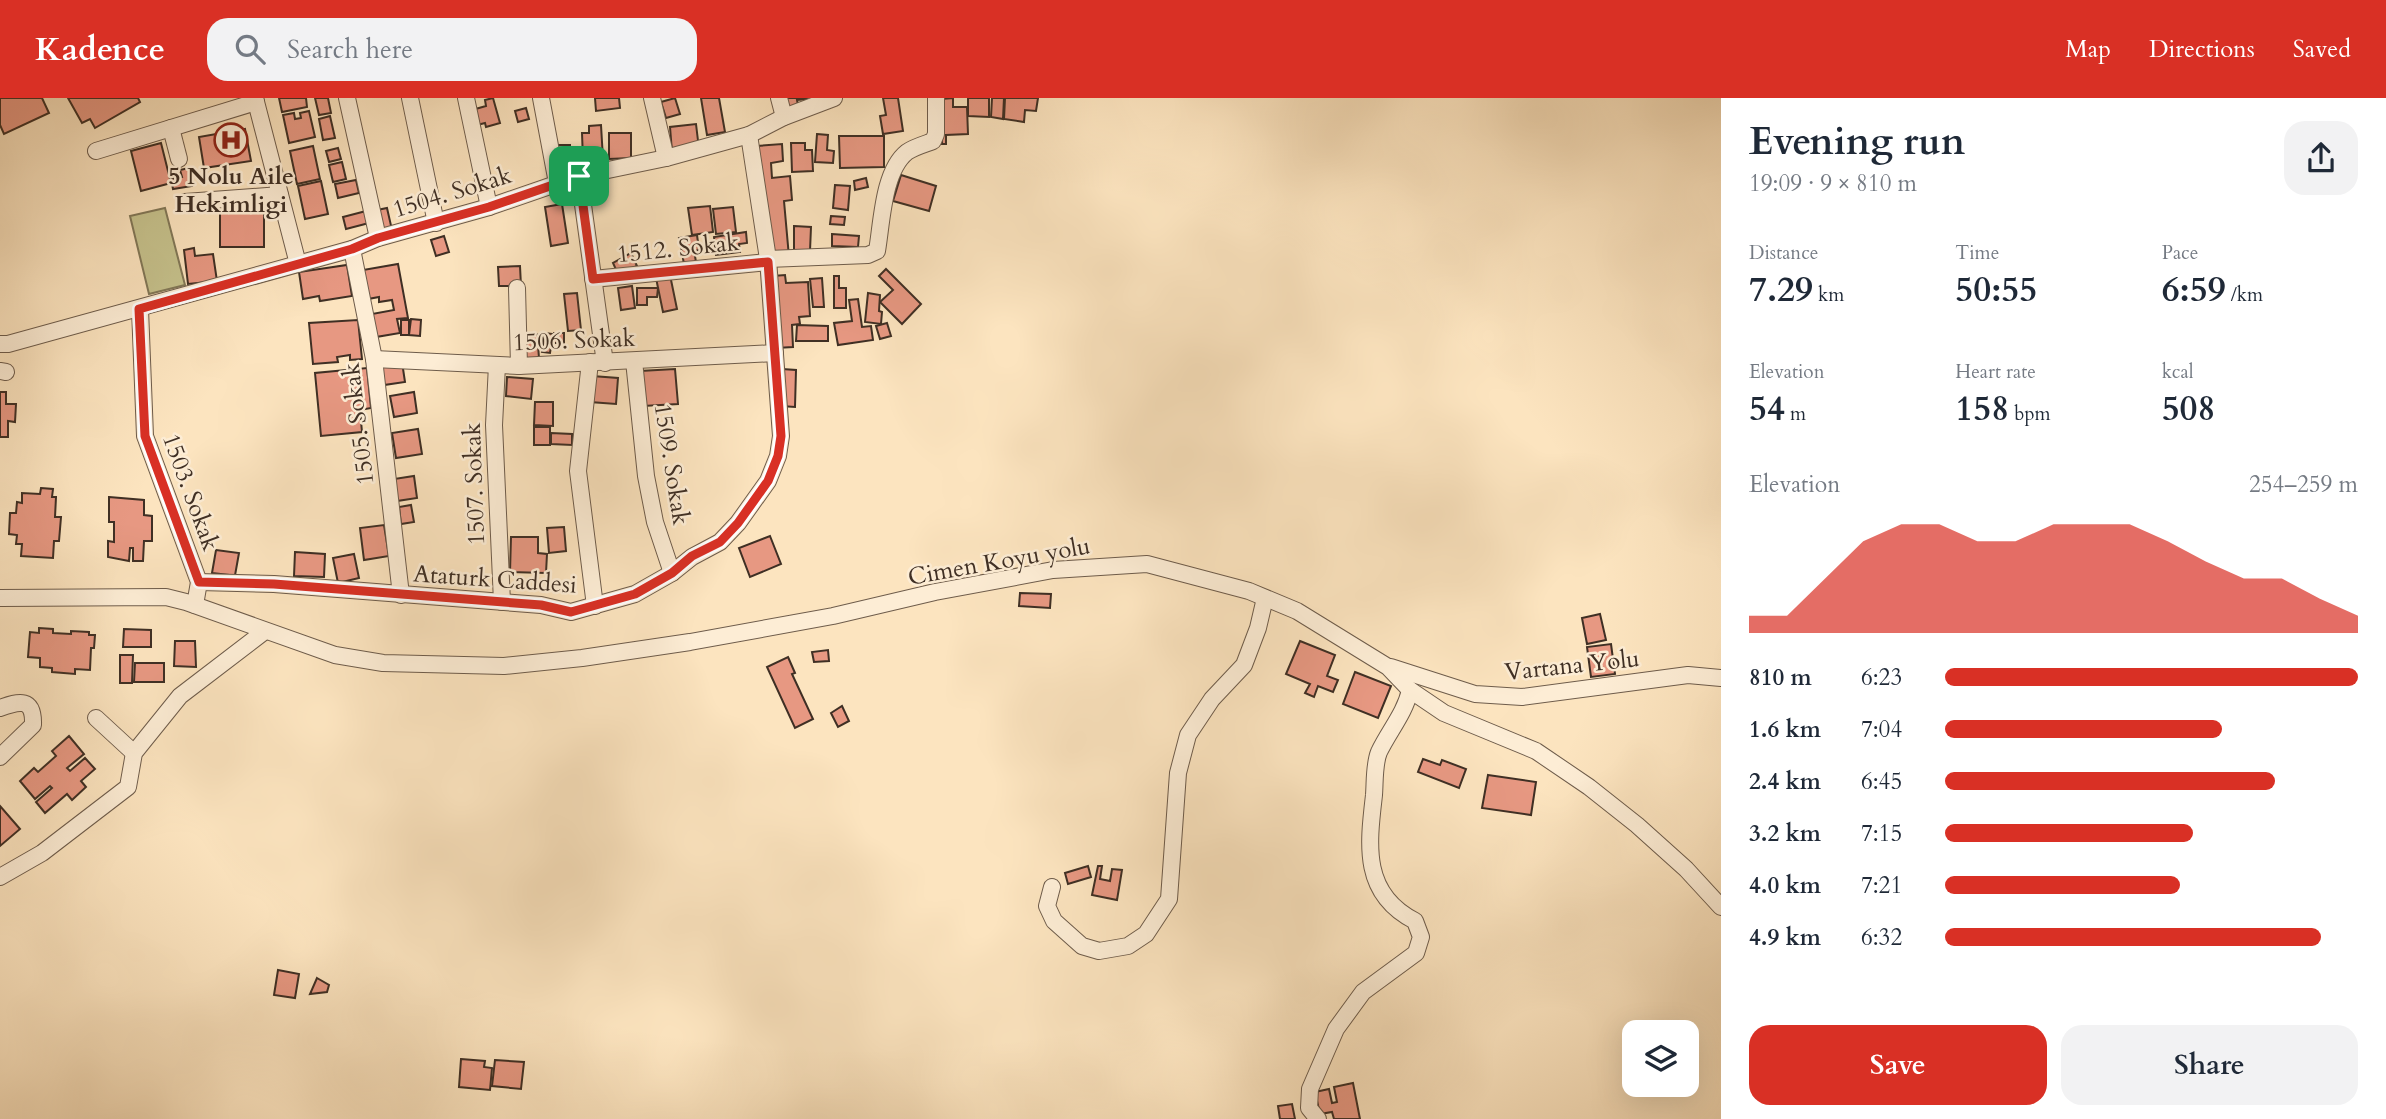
<!DOCTYPE html>
<meta charset="utf-8">
<style>
body{margin:0;font-family:Cardo,serif;background:#f2f2f3;color:#1f2937;height:100vh;display:flex;flex-direction:column;font-size:26px;white-space:nowrap}
*{box-sizing:border-box;margin:0}
p{font-size:23px;color:#747a83}
.icon{flex:none;width:38px;height:38px;fill:none;stroke:currentColor;stroke-width:2;stroke-linecap:round;stroke-linejoin:round}
.map{position:relative;flex:1;overflow:hidden}
.panel{display:flex;flex-direction:column;background:#fff;width:665px}
.panel>*{flex:none}
.buttons{position:absolute;left:1622px;top:922px;display:grid;gap:14px}
.buttons a{display:grid;place-items:center;width:77px;height:77px;border-radius:14px;background:#fff;box-shadow:0 7px 28px #0002;font-size:35px}
.pin{position:absolute;display:grid;place-items:center;width:60px;height:60px;color:#fff;margin:-30px;border-radius:14px;box-shadow:0 4px 10px #0006}
.round{display:grid;place-items:center;flex:none;width:74px;height:74px;border-radius:21px;background:#f2f2f3}
.headline{display:flex;align-items:center;justify-content:space-between;height:119px;padding:0 28px}
h1{font-size:38px;font-weight:800;line-height:52px}
.figures{display:grid;grid-template-columns:repeat(3,1fr);gap:10px;height:119px;padding:7px 28px}
.figures div{display:grid;align-content:center}
.figures b{font-size:35px;font-weight:800}
.figures small{font-size:19px;font-weight:400}
.figures p{font-size:19px}
.chart{height:196px;padding:14px 28px}
.chart p{display:flex;justify-content:space-between}
.chart svg{width:100%;height:126px;margin-top:7px;fill:#d93025;opacity:.7}
.primary-button{display:flex;gap:14px;margin-top:auto;padding:14px 28px}
.primary-button a{flex:1;height:80px;border-radius:21px;background:#d93025;color:#fff;font-size:28px;font-weight:800;line-height:80px;text-align:center}
.primary-button a+a{background:#f2f2f3;color:#1f2937}
ul{padding:0 28px;list-style:none;font-size:23px}
li{display:grid;grid-template-columns:112px 84px 1fr;align-items:center;height:52px}
li i{height:18px;border-radius:9px;background:#d93025}
header{display:flex;align-items:center;gap:42px;box-sizing:border-box;height:98px;padding:0 35px;background:#d93025;color:#fff}
header strong{font-size:33px}
nav{display:flex;gap:38px;margin-inline-start:auto;font-size:24px}
.search{width:490px;height:63px;background:#f2f2f3;display:flex;align-items:center;gap:18px;box-sizing:border-box;padding:0 24px;border-radius:21px;color:#747a83;font-size:26px}
main{display:flex;flex:1;min-height:0}
.map>svg:first-child{display:block}
</style>
<header>
<strong>Kadence</strong>
<div class="search"><svg class="icon" aria-label="search" viewBox="0 0 24 24"><circle cx="10" cy="10" r="6"/><path d="M15 15l6 6"/></svg>Search here</div>
<nav><a>Map</a><a>Directions</a><a>Saved</a></nav>
</header>
<main>
<div class="map">
<svg width="1721" height="1021" viewBox="0 0 1721 1021">
<rect width="100%" height="100%" fill="#fce4bf"/>
<filter id="stains"><feTurbulence type="fractalNoise" baseFrequency=".00286" numOctaves="4"/><feColorMatrix values="0 0 0 0 .2 0 0 0 0 .09 0 0 0 0 .02 0 0 0 .5 -.17"/></filter>
<radialGradient id="worn" r=".72"><stop offset=".6" stop-color="#630" stop-opacity="0"/><stop offset="1" stop-color="#630" stop-opacity=".3"/></radialGradient>
<polygon fill="#c6c28d" stroke="#827858" stroke-width="2" points="165,110 185,187 149,196 130,118"/>
<g fill="#e79882" stroke="#3f2f24" stroke-width="2">
<polygon points="0,0 42,0 49,15 4,36 0,27"/>
<polygon points="68,0 138,0 140,4 95,30 90,21 82,25"/>
<polygon points="279,0 306,0 307,9 282,14"/>
<polygon points="315,0 328,0 331,15 319,17"/>
<polygon points="493,0 500,25 486,29 485,25 477,27 472,12 486,8 485,2"/>
<polygon points="595,0 619,0 620,10 596,13"/>
<polygon points="675,0 680,16 666,20 661,4"/>
<polygon points="701,0 719,0 725,34 707,37"/>
<polygon points="783,0 807,0 807,1 797,2 799,12 786,14"/>
<polygon points="883,0 898,0 903,33 883,36 880,18 886,17"/>
<polygon points="953,0 953,9 967,9 968,36 946,37 946,46 942,46 941,1"/>
<polygon points="968,0 989,0 989,19 968,18"/>
<polygon points="992,0 1004,0 1003,21 991,19"/>
<polygon points="1005,0 1038,0 1036,13 1025,12 1024,24 1004,21"/>
<polygon points="526,10 529,21 518,24 515,13"/>
<polygon points="309,13 315,39 289,45 283,17 294,15 295,21 301,20 300,15"/>
<polygon points="330,18 335,40 323,42 319,21"/>
<polygon points="696,26 699,51 672,54 670,29"/>
<polygon points="601,27 603,61 583,62 582,35 589,35 589,28"/>
<polygon points="245,31 251,63 204,70 199,39"/>
<polygon points="609,35 631,35 631,60 609,61"/>
<polygon points="817,36 828,37 827,52 834,53 833,65 815,64"/>
<polygon points="839,38 884,38 884,69 840,70"/>
<polygon points="161,45 171,85 141,93 131,53"/>
<polygon points="791,45 805,45 805,52 812,52 813,73 792,74"/>
<polygon points="782,46 783,63 771,65 772,80 790,78 792,102 784,103 789,159 769,159 757,48"/>
<polygon points="554,47 570,47 570,60 555,61"/>
<polygon points="313,48 320,81 297,86 290,53"/>
<polygon points="338,50 341,61 329,64 326,53"/>
<polygon points="575,62 576,77 559,78 558,63"/>
<polygon points="342,64 346,81 333,84 329,67"/>
<polygon points="189,70 192,88 173,91 171,81 182,79 180,72"/>
<polygon points="901,77 936,88 929,113 893,103"/>
<polygon points="866,80 868,89 855,92 854,83"/>
<polygon points="356,82 359,95 338,100 335,86"/>
<polygon points="321,83 328,116 305,121 298,88"/>
<polygon points="835,87 850,88 848,112 833,110"/>
<polygon points="562,106 568,145 551,148 545,109"/>
<polygon points="710,108 713,134 692,137 688,110"/>
<polygon points="733,109 736,134 716,136 713,111"/>
<polygon points="387,110 392,132 382,135 377,112"/>
<polygon points="366,113 369,125 346,131 343,119"/>
<rect x="220" y="115" width="44" height="34"/>
<polygon points="831,118 845,119 844,127 830,126"/>
<polygon points="794,128 811,129 810,153 794,153"/>
<polygon points="746,134 747,145 739,146 740,154 716,157 714,139"/>
<polygon points="832,136 859,138 858,149 832,148"/>
<polygon points="697,137 699,152 694,153 697,169 685,171 679,140"/>
<polygon points="444,138 449,154 436,158 431,142"/>
<polygon points="194,150 195,158 213,156 217,183 188,186 184,152"/>
<polygon points="631,155 637,168 618,176 613,165"/>
<polygon points="398,166 408,220 397,221 400,235 376,239 372,216 394,212 392,202 379,204 379,199 368,201 363,172"/>
<polygon points="347,167 352,198 320,203 319,198 303,201 299,174"/>
<polygon points="520,168 521,188 499,188 498,169"/>
<polygon points="886,171 921,206 902,226 880,204 893,192 879,178"/>
<polygon points="670,177 677,211 663,214 656,180"/>
<polygon points="785,177 786,185 808,184 810,218 799,219 800,226 792,227 793,249 776,250 773,178"/>
<polygon points="834,178 839,178 839,190 846,190 846,210 834,210"/>
<polygon points="822,180 824,209 813,209 810,181"/>
<polygon points="632,188 635,210 621,212 618,190"/>
<polygon points="637,190 658,190 657,199 647,199 647,207 637,207"/>
<polygon points="577,195 581,232 568,233 564,196"/>
<polygon points="868,195 880,197 879,213 882,214 881,226 865,224"/>
<polygon points="858,201 862,229 871,228 873,242 838,247 834,225 852,223 849,202"/>
<polygon points="411,221 421,222 420,238 409,237"/>
<polygon points="358,222 362,261 350,262 350,257 337,259 338,264 313,266 309,225"/>
<rect x="401" y="222" width="8" height="15"/>
<polygon points="887,225 891,238 880,241 876,228"/>
<polygon points="797,227 828,228 828,243 796,243"/>
<polygon points="545,235 553,236 550,255 542,254"/>
<polygon points="554,235 564,235 564,245 553,245"/>
<polygon points="542,236 542,247 538,247 539,260 522,261 521,239"/>
<polygon points="402,264 405,284 384,287 381,268"/>
<polygon points="367,270 371,310 360,312 362,334 321,338 315,275"/>
<polygon points="675,271 678,306 643,308 640,273"/>
<polygon points="782,271 796,272 795,309 781,308"/>
<polygon points="592,278 618,280 616,306 590,304"/>
<polygon points="507,279 533,281 531,301 506,298"/>
<polygon points="0,294 6,294 6,306 16,306 15,324 8,323 8,339 0,339"/>
<polygon points="414,294 417,315 394,319 390,298"/>
<polygon points="535,304 553,304 553,328 534,327"/>
<rect x="534" y="329" width="16" height="18"/>
<polygon points="418,331 422,356 396,360 392,335"/>
<polygon points="551,335 572,336 572,347 551,346"/>
<polygon points="414,378 417,400 397,403 394,381"/>
<polygon points="41,390 53,391 52,399 56,399 55,419 61,419 59,443 54,443 53,460 21,458 22,446 16,446 17,437 9,436 10,415 16,415 17,404 22,405 22,395 40,396"/>
<polygon points="109,399 144,402 144,417 152,418 152,443 144,443 143,463 133,463 133,450 130,450 129,463 108,459 108,443 114,444 114,424 109,424"/>
<polygon points="411,407 414,424 401,426 399,409"/>
<polygon points="384,427 389,458 364,462 360,430"/>
<polygon points="564,429 566,453 549,455 547,430"/>
<polygon points="770,438 781,466 750,479 739,450"/>
<polygon points="511,439 538,439 538,455 547,456 546,475 510,474"/>
<polygon points="216,452 239,455 234,483 229,477 212,475"/>
<polygon points="295,454 325,456 324,479 294,478"/>
<polygon points="354,456 359,480 338,485 333,460"/>
<polygon points="1020,495 1051,496 1050,510 1019,508"/>
<polygon points="1600,516 1606,542 1587,546 1582,520"/>
<polygon points="39,530 53,531 53,535 71,536 71,533 89,534 89,537 95,537 94,550 91,550 90,572 75,571 75,576 52,574 52,570 40,569 40,560 28,559 30,534 39,535"/>
<polygon points="124,531 151,532 151,549 123,549"/>
<polygon points="175,543 195,543 196,569 174,568"/>
<polygon points="1300,543 1335,557 1327,578 1338,582 1333,594 1318,588 1314,599 1305,595 1310,586 1286,576"/>
<polygon points="1611,546 1615,576 1591,579 1587,549"/>
<polygon points="828,552 829,563 814,564 812,554"/>
<polygon points="120,557 133,557 132,585 120,585"/>
<polygon points="788,559 795,575 792,576 813,621 795,630 767,569"/>
<polygon points="135,565 164,565 164,584 134,584"/>
<polygon points="1355,574 1391,588 1378,620 1343,606"/>
<polygon points="842,608 849,623 838,629 831,615"/>
<polygon points="69,638 84,656 67,670 70,673 85,660 95,671 81,683 86,689 72,702 67,696 45,715 36,704 52,690 50,688 35,701 20,683 34,670 38,674 56,658 52,653"/>
<polygon points="1423,661 1440,667 1442,662 1466,671 1459,690 1418,674"/>
<polygon points="1488,677 1536,684 1531,717 1482,710"/>
<polygon points="0,708 20,731 0,748"/>
<polygon points="1088,768 1091,779 1068,786 1065,775"/>
<polygon points="1098,768 1102,768 1100,781 1110,783 1112,771 1122,772 1117,802 1092,797"/>
<polygon points="278,872 299,876 295,900 274,897"/>
<polygon points="317,880 329,887 327,894 310,896"/>
<polygon points="461,961 485,963 484,969 492,970 490,992 459,989"/>
<polygon points="495,962 524,964 521,991 492,988"/>
<polygon points="1353,985 1360,1021 1334,1021 1332,1014 1320,1016 1315,994 1329,991 1332,1005 1337,1004 1334,989"/>
<polygon points="1292,1006 1295,1021 1280,1021 1278,1008"/>
</g>
<g fill="none" stroke-linecap="round" stroke-linejoin="round">
<defs>
<g id="minor">
<polyline points="255,0 298,166"/>
<polyline points="347,0 378,140"/>
<polyline points="410,0 436,125"/>
<polyline points="466,0 489,109"/>
<polyline points="541,0 557,85"/>
<polyline points="652,0 666,60"/>
<polyline points="779,0 784,19"/>
<polyline points="171,30 179,61"/>
<polyline points="96,53 256,4"/>
<polyline points="579,78 605,265"/>
<polyline points="185,104 280,97"/>
<polyline points="352,151 374,261 401,497"/>
<path d="M768,161l100,-4 9,-4c5,-29 6,-80 30,-99 7,-5 18,-8 26,-11l3,-7v-36"/>
<polyline points="593,181 768,164"/>
<polyline points="517,190 519,268"/>
<polyline points="140,211 145,338 199,484 195,507"/>
<polyline points="0,246 8,246 352,151 378,140 489,109 579,78 666,60 749,37 784,19 834,0"/>
<polyline points="374,261 519,268 775,255"/>
<polyline points="634,263 646,378 655,424 672,475"/>
<polyline points="590,264 578,373 595,508"/>
<polyline points="497,267 494,327 502,504"/>
<polyline points="0,273 6,274"/>
<polyline points="199,484 274,486 541,507 571,514 635,496 672,475 692,459 720,444 738,425 768,383 778,358 781,338 768,161 749,37"/>
<polyline points="0,500 166,499 186,504 335,557 383,565 504,568 582,560 690,544 833,518 935,494 1053,472 1147,466 1249,493 1297,513 1388,569 1410,592 1444,615 1536,653 1589,689 1637,727 1686,771 1721,809"/>
<polyline points="1391,569 1475,596 1522,599 1688,577 1721,580"/>
<path d="M0,610c19,-7 34,-11 33,17l-33,32"/>
<polyline points="96,620 134,655"/>
<polyline points="0,779 42,755 128,689 134,655 180,598 265,533"/>
<polyline points="1052,789 1047,808 1054,823 1082,848 1099,853 1128,848 1146,836 1169,801 1178,675 1188,637 1212,601 1244,567 1258,530 1265,500"/>
<path d="M1318,1021l-9,-11 1,-19 26,-60 27,-37 53,-39 5,-16 -6,-16c-53,-27 -47,-75 -41,-126 1,-13 0,-31 5,-43 10,-21 26,-39 31,-62"/>
</g>
</defs>
<use href="#minor" stroke="#6e5c4b" stroke-width="18"/>
<use href="#minor" stroke="#fdedd5" stroke-width="16"/>
</g>
<g fill="none" stroke-linecap="round" stroke-linejoin="round">
<defs>
<polygon id="route" points="579,78 593,181 768,164 781,338 778,358 768,383 738,425 720,444 692,458 672,475 635,496 571,514 541,507 274,486 199,484 145,338 139,211 352,151 378,140 489,109"/>
</defs>
<use href="#route" stroke="#fff" stroke-width="14"/>
<use href="#route" stroke="#d93025" stroke-width="9"/>
</g>
<defs>
<symbol id="hospital-ring" viewBox="-11 -11 22 22"><circle r="9.5" fill="#fdedd5" stroke="#8f2418" stroke-width="1.5"/><path d="M-5-5h3v3.5h4V-5h3V5h-3V1.5h-4V5h-3Z" fill="#8f2418"/></symbol>
</defs>
<g fill-rule="evenodd">
<use href="#hospital-ring" x="212" y="23" width="38" height="38"/>
</g>
<g text-anchor="middle" stroke-width="5" stroke-linejoin="round" paint-order="stroke">
<g font-size="24" font-weight="bold" fill="#3f2f24" stroke="#fdedd5">
<text x="231" y="86">5 Nolu Aile<tspan x="231" dy="28">Hekimligi</tspan></text>
</g>
<g font-size="24" fill="#3f2f24" stroke="#fdedd5">
<text transform="translate(452 94) rotate(-17)" y="8">1504. Sokak</text>
<text transform="translate(678 150) rotate(-6)" y="8">1512. Sokak</text>
<text transform="translate(574 242) rotate(-2)" y="8">1506. Sokak</text>
<text transform="translate(358 326) rotate(-97)" y="8">1505. Sokak</text>
<text transform="translate(672 366) rotate(81)" y="8">1509. Sokak</text>
<text transform="translate(474 386) rotate(-92)" y="8">1507. Sokak</text>
<text transform="translate(191 394) rotate(70)" y="8">1503. Sokak</text>
<text transform="translate(999 463) rotate(-10)" y="8">Cimen Koyu yolu</text>
<text transform="translate(495 481) rotate(4)" y="8">Ataturk Caddesi</text>
<text transform="translate(1572 567) rotate(-6)" y="8">Vartana Yolu</text>
</g>
</g>
<rect width="100%" height="100%" filter="url(#stains)"/>
<rect width="100%" height="100%" fill="url(#worn)"/>
</svg>
<div class="buttons">
<a><svg class="icon" aria-label="layers" viewBox="0 0 24 24"><path d="M12 4l9 5-9 5-9-5zM3 14l9 5 9-5"/></svg></a>
</div>
<div class="pin" style="left:579px;top:78px;background:#1e9e55"><svg class="icon" aria-label="arrive" viewBox="0 0 24 24"><path d="M6 21V4h12l-3 4 3 4H6"/></svg></div>
</div>
<section class="panel">
<div class="headline"><div><h1>Evening run</h1><p>19:09 · 9 × 810 m</p></div><a class="round"><svg class="icon" aria-label="share" viewBox="0 0 24 24"><path d="M12 15V3M7 8l5-5 5 5M5 13v7h14v-7"/></svg></a></div>
<div class="figures">
<div><p>Distance</p><b>7.29<small> km</small></b></div>
<div><p>Time</p><b>50:55</b></div>
<div><p>Pace</p><b>6:59<small> /km</small></b></div>
</div>
<div class="figures">
<div><p>Elevation</p><b>54<small> m</small></b></div>
<div><p>Heart rate</p><b>158<small> bpm</small></b></div>
<div><p>kcal</p><b>508</b></div>
</div>
<div class="chart"><p><span>Elevation</span>254–259 m</p>
<svg viewBox="0 0 160 44" preserveAspectRatio="none"><path d="M0 44V38L10 38L20 25L30 12L40 6L50 6L60 12L70 12L80 6L90 6L100 6L110 12L120 19L130 25L140 25L150 32L160 38V44z"/></svg>
</div>
<ul>
<li><b>810 m</b>6:23<i style="width:100%"></i></li>
<li><b>1.6 km</b>7:04<i style="width:67%"></i></li>
<li><b>2.4 km</b>6:45<i style="width:80%"></i></li>
<li><b>3.2 km</b>7:15<i style="width:60%"></i></li>
<li><b>4.0 km</b>7:21<i style="width:57%"></i></li>
<li><b>4.9 km</b>6:32<i style="width:91%"></i></li>
</ul>
<div class="primary-button"><a>Save</a><a>Share</a></div>
</section>
</main>
